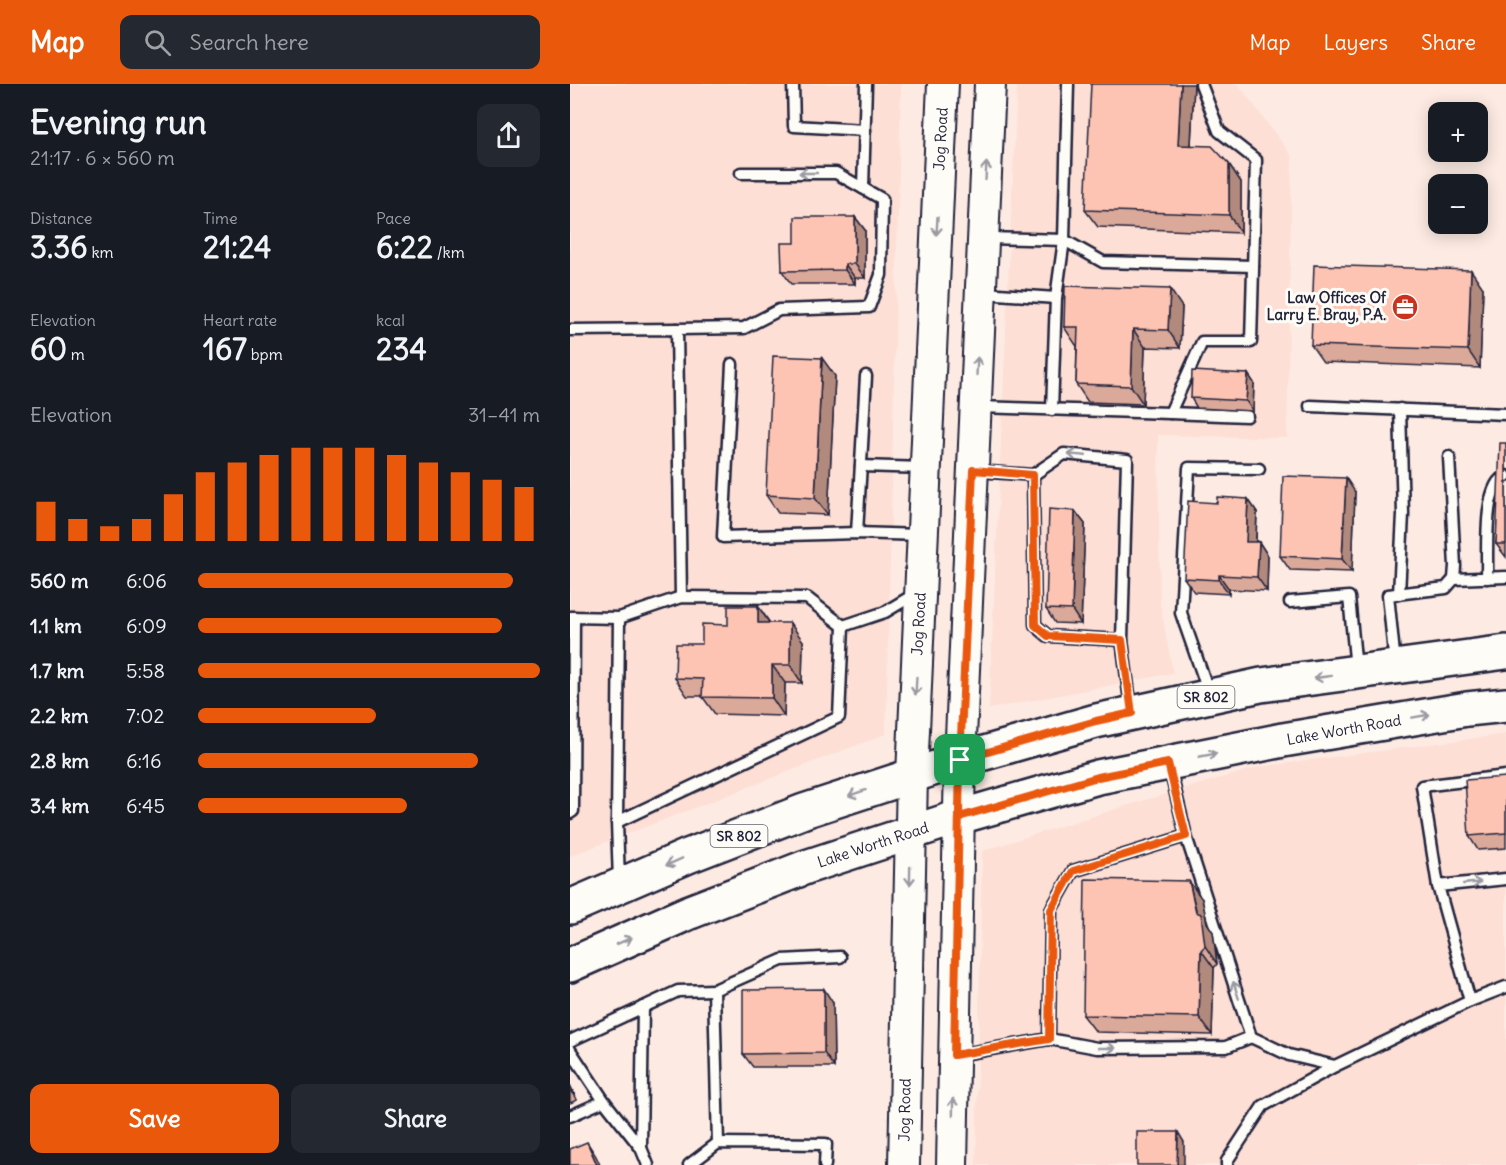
<!DOCTYPE html>
<meta charset="utf-8">
<style>
body{margin:0;font-family:Delius,sans-serif;background:#242831;color:#f1f3f6;height:100vh;display:flex;flex-direction:column;font-size:22px;white-space:nowrap}
*{box-sizing:border-box;margin:0}
p{font-size:20px;color:#9ea1a6}
.icon{flex:none;width:33px;height:33px;fill:none;stroke:currentColor;stroke-width:2;stroke-linecap:round;stroke-linejoin:round}
.map{position:relative;flex:1;overflow:hidden}
.drawer{display:flex;flex-direction:column;background:#171b24;width:570px}
.drawer>*{flex:none}
.controls{position:absolute;left:858px;top:18px;display:grid;gap:12px}
.controls a{display:grid;place-items:center;width:60px;height:60px;border-radius:12px;background:#171b24;box-shadow:0 3px 15px #0003;font-size:30px}
.pin{position:absolute;display:grid;place-items:center;width:51px;height:51px;color:#fff;margin:-26px;border-radius:12px;box-shadow:0 3px 9px #0006}
.round{display:grid;place-items:center;flex:none;width:63px;height:63px;border-radius:12px;background:#242831}
.head{display:flex;align-items:center;justify-content:space-between;height:102px;padding:0 30px}
h1{font-size:33px;font-weight:700;line-height:45px}
.figures{display:grid;grid-template-columns:repeat(3,1fr);gap:9px;height:102px;padding:6px 30px}
.figures div{display:grid;align-content:center}
.figures b{font-size:30px;font-weight:700}
.figures small{font-size:16px;font-weight:400}
.figures p{font-size:16px}
.chart{height:168px;padding:12px 30px}
.chart p{display:flex;justify-content:space-between}
.chart svg{width:100%;height:108px;margin-top:6px;stroke:#ea580c;stroke-width:6}
.action{display:flex;gap:12px;margin-top:auto;padding:12px 30px}
.action a{flex:1;height:69px;border-radius:12px;background:#ea580c;color:#fff;font-size:24px;font-weight:700;line-height:69px;text-align:center}
.action a+a{background:#242831;color:#f1f3f6}
ul{padding:0 30px;list-style:none;font-size:20px}
li{display:grid;grid-template-columns:96px 72px 1fr;align-items:center;height:45px}
li i{height:15px;border-radius:8px;background:#ea580c}
header{display:flex;align-items:center;gap:36px;box-sizing:border-box;height:84px;padding:0 30px;background:#ea580c;color:#fff}
header strong{font-size:28px}
nav{display:flex;gap:33px;margin-inline-start:auto;font-size:21px}
.search{width:420px;height:54px;background:#242831;display:flex;align-items:center;gap:15px;box-sizing:border-box;padding:0 21px;border-radius:12px;color:#9ea1a6;font-size:22px}
main{display:flex;flex:1;min-height:0}
.map>svg:first-child{display:block}
</style>
<header>
<strong>Map</strong>
<div class="search"><svg class="icon" aria-label="search" viewBox="0 0 24 24"><circle cx="10" cy="10" r="6"/><path d="M15 15l6 6"/></svg>Search here</div>
<nav><a>Map</a><a>Layers</a><a>Share</a></nav>
</header>
<main>
<section class="drawer">
<div class="head"><div><h1>Evening run</h1><p>21:17 · 6 × 560 m</p></div><a class="round"><svg class="icon" aria-label="share" viewBox="0 0 24 24"><path d="M12 15V3M7 8l5-5 5 5M5 13v7h14v-7"/></svg></a></div>
<div class="figures">
<div><p>Distance</p><b>3.36<small> km</small></b></div>
<div><p>Time</p><b>21:24</b></div>
<div><p>Pace</p><b>6:22<small> /km</small></b></div>
</div>
<div class="figures">
<div><p>Elevation</p><b>60<small> m</small></b></div>
<div><p>Heart rate</p><b>167<small> bpm</small></b></div>
<div><p>kcal</p><b>234</b></div>
</div>
<div class="chart"><p><span>Elevation</span>31–41 m</p>
<svg viewBox="0 0 160 44" preserveAspectRatio="none"><path d="M5 44V28M15 44V35M25 44V38M35 44V35M45 44V25M55 44V16M65 44V12M75 44V9M85 44V6M95 44V6M105 44V6M115 44V9M125 44V12M135 44V16M145 44V19M155 44V22"/></svg>
</div>
<ul>
<li><b>560 m</b>6:06<i style="width:92%"></i></li>
<li><b>1.1 km</b>6:09<i style="width:89%"></i></li>
<li><b>1.7 km</b>5:58<i style="width:100%"></i></li>
<li><b>2.2 km</b>7:02<i style="width:52%"></i></li>
<li><b>2.8 km</b>6:16<i style="width:82%"></i></li>
<li><b>3.4 km</b>6:45<i style="width:61%"></i></li>
</ul>
<div class="action"><a>Save</a><a>Share</a></div>
</section>
<div class="map">
<svg width="936" height="1081" viewBox="0 0 936 1081">
<rect width="100%" height="100%" fill="#fdebe3"/>
<filter id="ink" filterUnits="userSpaceOnUse"><feTurbulence type="fractalNoise" baseFrequency=".0167" numOctaves="2"/><feDisplacementMap in="SourceGraphic" scale="12" xChannelSelector="R" yChannelSelector="G"/><feConvolveMatrix kernelMatrix="1 2 1 2 8 2 1 2 1" color-interpolation-filters="sRGB"/></filter>
<g filter="url(#ink)">
<g fill="#fddfd5">
<polygon points="0,0 331,0 316,650 0,772"/>
<polygon points="447,0 668,0 722,72 717,354 588,351 590,519 603,589 419,625"/>
<polygon points="936,650 936,1081 406,1081 412,767 555,722 689,683"/>
</g>
<g fill="none" stroke-linecap="round" stroke-linejoin="round">
<defs>
<g id="service">
<polyline points="223,0 224,42 295,46"/>
<polyline points="293,104 296,0"/>
<polyline points="416,154 494,156 498,0"/>
<polyline points="413,209 486,214 482,326"/>
<polyline points="486,214 494,156 533,178 683,182"/>
<polyline points="107,245 174,244 209,226 299,223 311,191 312,115 266,89 171,89"/>
<polyline points="0,246 107,245 111,513"/>
<polyline points="162,280 153,453 287,449 350,451"/>
<polyline points="740,322 936,330"/>
<polyline points="409,323 600,329 632,258 681,258 686,76 649,47 631,0"/>
<polyline points="600,329 677,332"/>
<polyline points="291,382 354,384"/>
<polyline points="406,387 463,391 494,370 557,376 552,556 561,625"/>
<polyline points="463,391 465,541 478,552 552,556"/>
<polyline points="287,449 296,292"/>
<path d="M917,494c1,-22 -5,-95 19,-102"/>
<polyline points="884,495 936,493"/>
<polyline points="829,510 833,430 830,325"/>
<polyline points="720,518 779,513 786,585"/>
<polyline points="0,533 49,534"/>
<polyline points="825,580 818,511 876,504 884,495 885,482 879,373"/>
<polyline points="639,609 611,529 619,384 689,385"/>
<polyline points="0,729 3,727 4,533"/>
<polyline points="47,738 49,534 111,513 237,514 273,542"/>
<polyline points="49,798 47,738 269,633 273,542 315,528 345,510"/>
<polyline points="868,802 936,795"/>
<polyline points="900,917 868,802 852,702 936,692"/>
<polyline points="681,953 719,971 765,982"/>
<polyline points="479,955 481,826 503,787 616,752 599,681"/>
<polyline points="0,957 108,907 144,906"/>
<polyline points="0,966 34,1017 0,1032"/>
<polyline points="387,971 479,955 527,964 656,963 681,953 616,752"/>
<polyline points="34,1017 71,1064 78,1081"/>
<polyline points="148,1059 144,906 212,876 270,873"/>
<polyline points="71,1064 73,923"/>
<polyline points="119,1081 148,1059 256,1060 255,1081"/>
<polyline points="657,1081 657,1077 693,1022 765,982 900,917 936,903"/>
</g>
<g id="secondary">
<polyline points="334,1081 342,691 373,0"/>
<polyline points="382,1081 390,676 420,0"/>
</g>
<g id="primary">
<polyline points="0,823 118,772 234,727 390,676 526,637 691,601 936,568"/>
<polyline points="0,881 120,828 236,783 389,733 528,693 713,656 897,625 936,621"/>
</g>
</defs>
<use href="#service" stroke="#22223b" stroke-width="15"/>
<use href="#secondary" stroke="#22223b" stroke-width="34"/>
<use href="#primary" stroke="#22223b" stroke-width="38"/>
<use href="#service" stroke="#fdfcf7" stroke-width="10"/>
<use href="#secondary" stroke="#fdfcf7" stroke-width="30"/>
<use href="#primary" stroke="#fdfcf7" stroke-width="33"/>
</g>
<g fill="#daa99a" stroke="#22223b" stroke-width="1.5">
<polygon points="624,0 621,62 659,80 671,98 671,149 528,143 515,126"/>
<polygon points="285,133 295,146 295,194 285,194 285,200 221,200 212,187 225,159"/>
<polygon points="913,204 910,284 753,278 741,261"/>
<polygon points="612,223 610,264 575,263 573,320 518,318 506,300 507,261 506,261 494,243"/>
<polygon points="678,290 684,299 683,327 627,324 621,314"/>
<polygon points="265,292 258,431 208,429 196,411"/>
<polygon points="936,359 936,473 926,460"/>
<polygon points="785,408 782,488 720,486 710,472"/>
<polygon points="678,415 687,428 686,458 689,458 698,472 697,507 659,505 659,510 624,508 614,494"/>
<polygon points="505,427 515,440 511,540 485,539 476,525"/>
<polygon points="188,522 200,539 233,557 232,599 215,599 214,632 145,630 132,612 117,612 105,594 158,541"/>
<polygon points="936,693 936,764 908,766 899,752"/>
<polygon points="632,815 637,839 643,848 647,880 644,884 642,951 526,948 513,931"/>
<polygon points="263,919 264,983 183,983 173,970"/>
<polygon points="0,1001 7,1016 0,1019"/>
</g>
<g fill="#b1897d" stroke="#22223b" stroke-width="1.5">
<polygon points="611,0 624,0 620,79 608,61"/>
<polygon points="659,80 671,98 671,149 659,131"/>
<polygon points="285,133 295,146 295,194 285,180"/>
<polygon points="275,180 285,194 285,200 275,186"/>
<polygon points="901,186 913,204 910,284 898,266"/>
<polygon points="600,205 612,223 610,264 598,246"/>
<polygon points="563,245 575,263 573,320 561,302"/>
<polygon points="252,274 265,292 258,431 245,414"/>
<polygon points="678,290 684,299 683,327 676,317"/>
<polygon points="776,394 785,408 782,488 772,475"/>
<polygon points="678,415 687,428 685,472 676,458"/>
<polygon points="505,427 515,440 511,540 502,526"/>
<polygon points="689,458 698,472 697,507 687,493"/>
<polygon points="649,491 659,505 659,510 649,496"/>
<polygon points="188,522 200,540 188,539"/>
<polygon points="220,539 233,557 232,599 220,581"/>
<polygon points="202,581 215,599 214,632 202,614"/>
<polygon points="619,797 632,815 637,839 643,848 647,880 635,862"/>
<polygon points="631,866 644,884 642,951 629,933"/>
<polygon points="254,905 263,919 264,983 254,969"/>
<polygon points="0,1001 7,1016 0,1006"/>
<polygon points="608,1048 614,1058 614,1081 607,1081"/>
<polygon points="17,1058 26,1072 30,1081 27,1081"/>
</g>
<g fill="#fdc4b3" stroke="#22223b" stroke-width="1.5">
<polygon points="521,0 611,0 608,61 642,62 659,80 659,131 515,126"/>
<polygon points="225,133 285,133 285,180 275,180 275,186 212,187 211,159 225,159"/>
<polygon points="744,181 901,186 898,266 741,261"/>
<polygon points="495,202 600,205 598,246 563,245 561,302 506,300 508,243 494,243"/>
<polygon points="203,272 252,274 245,414 196,411"/>
<polygon points="622,287 678,290 676,317 621,314"/>
<polygon points="930,359 936,359 936,460 926,460"/>
<polygon points="713,392 776,394 772,475 710,472"/>
<polygon points="647,413 678,415 676,458 689,458 687,493 649,491 649,496 614,494 618,417 647,419"/>
<polygon points="479,425 505,427 502,526 476,525"/>
<polygon points="158,522 188,522 188,539 220,539 220,581 202,581 202,614 132,613 133,595 105,594 106,560 132,560 132,540 158,541"/>
<polygon points="936,693 936,749 899,752 895,696"/>
<polygon points="515,795 619,797 626,828 631,830 635,862 631,866 629,933 513,931"/>
<polygon points="254,905 254,969 173,970 173,906"/>
<polygon points="567,1048 608,1048 607,1081 567,1081"/>
<polygon points="17,1058 27,1081 0,1081 0,1065"/>
</g>
<defs><path id="oneway-shaft" d="M-6 0H5M1.5-3L5.5 0L1.5 3" fill="none" stroke-width="1.6" stroke-linecap="round" stroke-linejoin="round" transform="scale(1.5)"/></defs>
<g stroke="#9a9aa2">
<use href="#oneway-shaft" transform="translate(416 87) rotate(-87)"/>
<use href="#oneway-shaft" transform="translate(238 89) rotate(180)"/>
<use href="#oneway-shaft" transform="translate(367 142) rotate(93)"/>
<use href="#oneway-shaft" transform="translate(407 282) rotate(-87)"/>
<use href="#oneway-shaft" transform="translate(507 371) rotate(-175)"/>
<use href="#oneway-shaft" transform="translate(753 593) rotate(172)"/>
<use href="#oneway-shaft" transform="translate(346 602) rotate(93)"/>
<use href="#oneway-shaft" transform="translate(851 632) rotate(-10)"/>
<use href="#oneway-shaft" transform="translate(638 671) rotate(-11)"/>
<use href="#oneway-shaft" transform="translate(287 709) rotate(162)"/>
<use href="#oneway-shaft" transform="translate(104 778) rotate(156)"/>
<use href="#oneway-shaft" transform="translate(340 792) rotate(91)"/>
<use href="#oneway-shaft" transform="translate(902 799) rotate(-6)"/>
<use href="#oneway-shaft" transform="translate(54 857) rotate(-24)"/>
<use href="#oneway-shaft" transform="translate(666 906) rotate(-108)"/>
<use href="#oneway-shaft" transform="translate(537 964)"/>
<use href="#oneway-shaft" transform="translate(383 1023) rotate(-89)"/>
</g>
</g>
<g fill="none" stroke-linecap="round" stroke-linejoin="round" filter="url(#ink)">
<defs>
<polyline id="route" points="390,676 389,733 528,693 598,679 616,752 503,787 481,826 479,955 384,971 390,676 526,637 562,629 552,556 478,552 465,541 463,391 403,386 390,676"/>
</defs>
<use href="#route" stroke="#fff" stroke-width="12"/>
<use href="#route" stroke="#ea580c" stroke-width="8"/>
</g>
<defs>
<symbol id="office-disc" viewBox="-11 -11 22 22"><circle r="9.5" fill="#c8321e" stroke="#fdfcf7"/><path d="M-6-3h4V-5.5h4V-3h4V5H-6ZM-1-4.5V-3h2v-1.5ZM-6 0V1H6V0Z" fill="#fff"/></symbol>
</defs>
<g fill-rule="evenodd">
<use href="#office-disc" x="820" y="208" width="30" height="30"/>
</g>
<g text-anchor="middle" stroke-width="6" stroke-linejoin="round" paint-order="stroke">
<g fill="#fdfcf7" stroke="#646373" stroke-width="1.5">
<rect x="607.5" y="602" width="57" height="22" rx="4.5"/>
<rect x="140.5" y="741" width="57" height="22" rx="4.5"/>
</g>
<g font-size="14" font-weight="bold" fill="#22223b">
<text x="636" y="618">SR 802</text>
<text x="169" y="757">SR 802</text>
</g>
<g font-size="15" fill="#22223b" stroke="#fdfcf7">
<text transform="translate(371 55) rotate(-87)" y="5">Jog Road</text>
<text transform="translate(349 540) rotate(-87)" y="5">Jog Road</text>
<text transform="translate(774 646) rotate(-10)" y="5">Lake Worth Road</text>
<text transform="translate(303 761) rotate(-18)" y="5">Lake Worth Road</text>
<text transform="translate(335 1026) rotate(-89)" y="5">Jog Road</text>
</g>
<g font-size="15" font-weight="bold" fill="#22223b" stroke="#fdfcf7" text-anchor="end">
<text x="816" y="219">Law Offices Of<tspan x="816" dy="17">Larry E. Bray, P.A.</tspan></text>
</g>
</g>
</svg>
<div class="controls">
<a>+</a>
<a>−</a>
</div>
<div class="pin" style="left:390px;top:676px;background:#1e9e55"><svg class="icon" aria-label="arrive" viewBox="0 0 24 24"><path d="M6 21V4h12l-3 4 3 4H6"/></svg></div>
</div>
</main>
